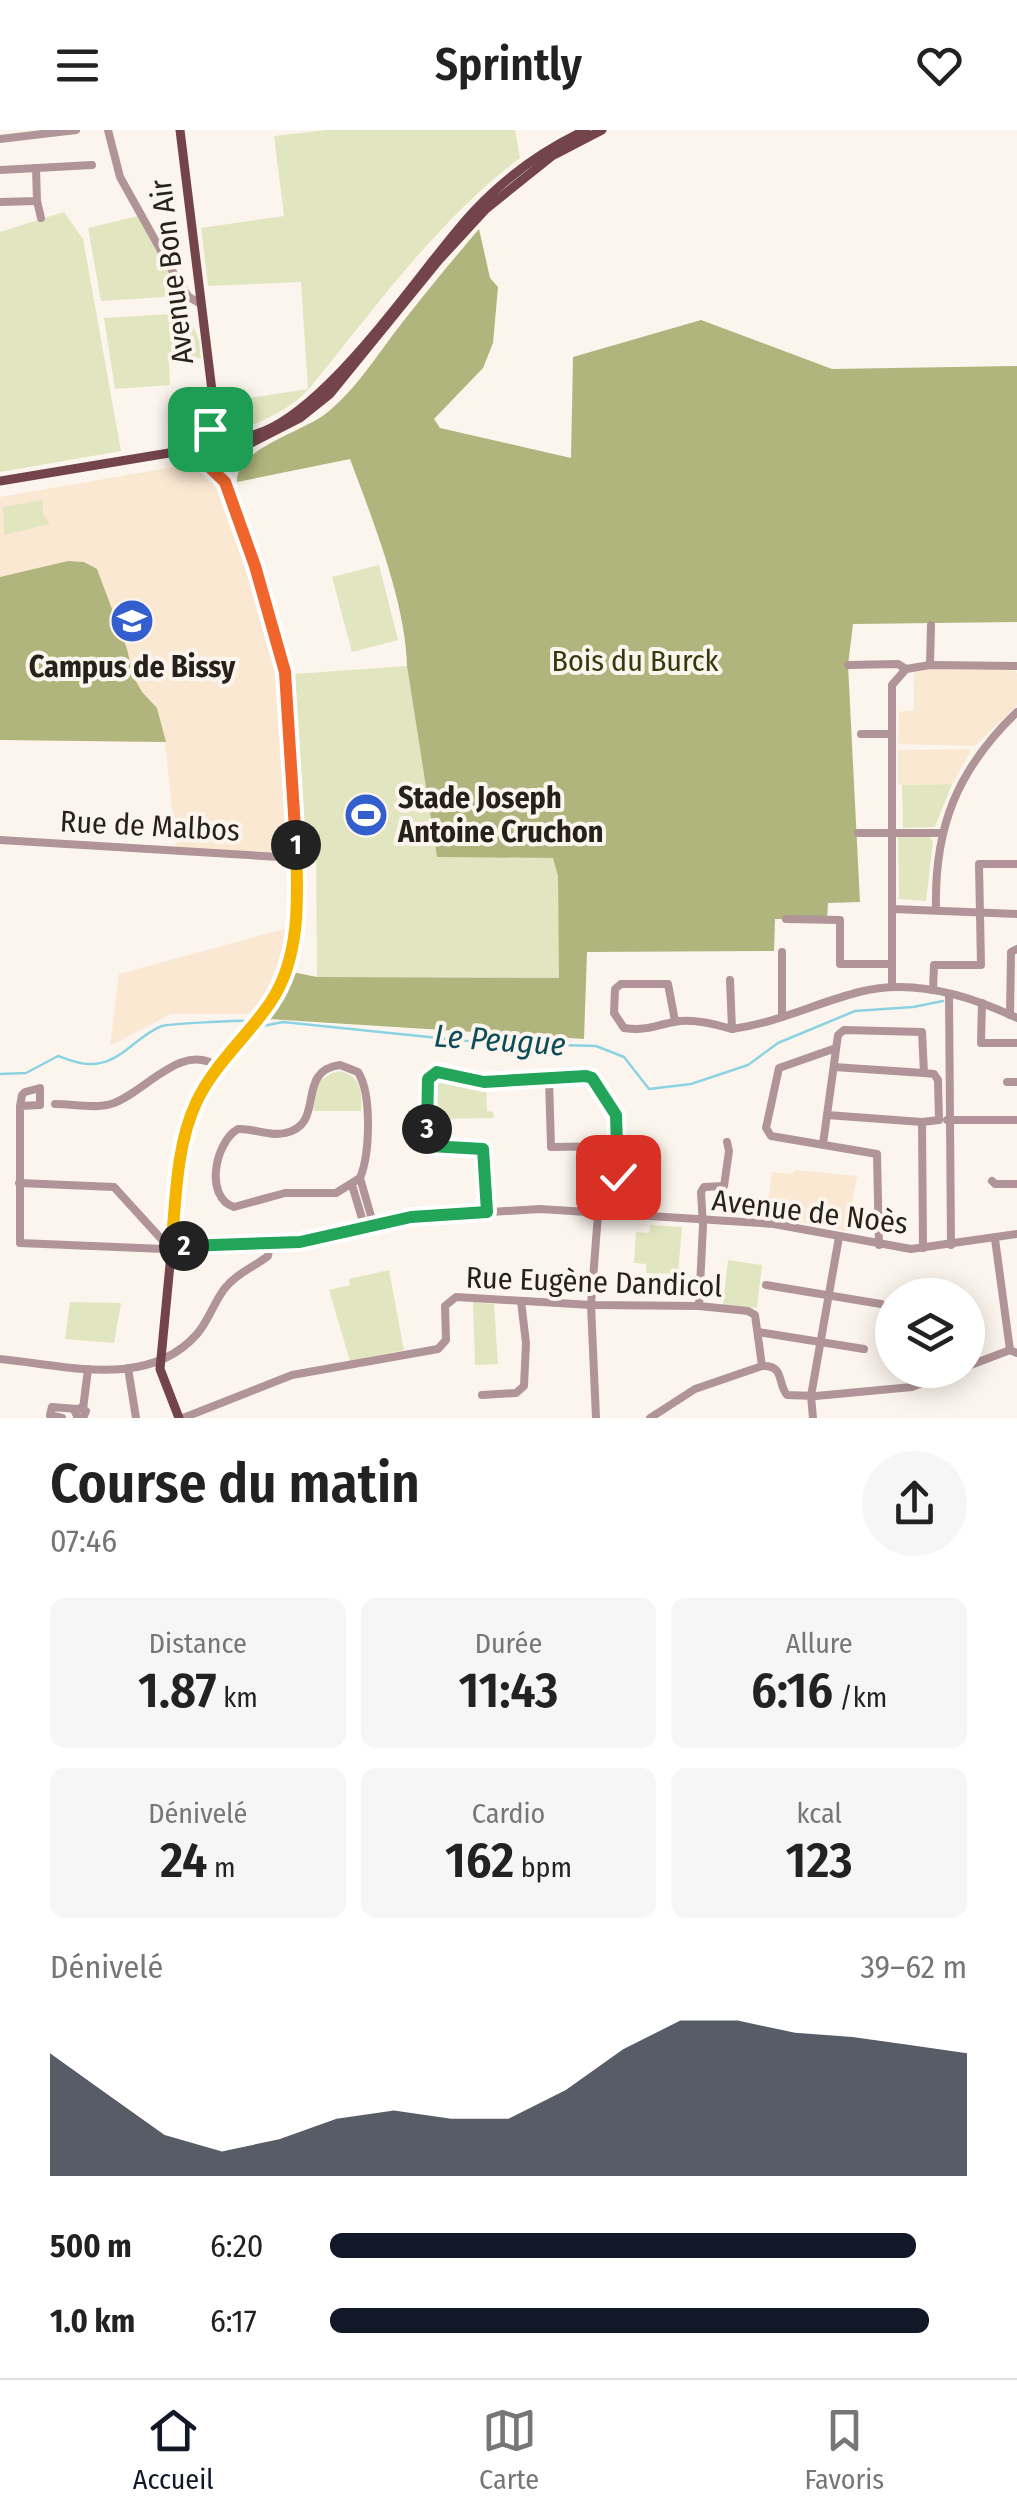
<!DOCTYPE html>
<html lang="fr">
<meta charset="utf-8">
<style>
body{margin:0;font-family:"Fira Sans Condensed",sans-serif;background:#f6f6f6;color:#222;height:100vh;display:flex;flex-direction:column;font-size:38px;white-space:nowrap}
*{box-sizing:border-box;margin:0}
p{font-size:32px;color:#767676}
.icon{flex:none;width:55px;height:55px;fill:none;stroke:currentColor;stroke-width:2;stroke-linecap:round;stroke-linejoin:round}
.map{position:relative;height:1288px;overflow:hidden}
.side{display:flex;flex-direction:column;background:#fff;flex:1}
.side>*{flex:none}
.controls{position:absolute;left:875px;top:1148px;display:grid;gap:20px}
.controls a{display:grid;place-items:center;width:110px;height:110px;border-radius:50%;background:#fff;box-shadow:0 5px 25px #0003;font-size:50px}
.pin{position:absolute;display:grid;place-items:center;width:85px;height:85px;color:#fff;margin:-42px;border-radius:20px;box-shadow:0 5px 15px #0006}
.km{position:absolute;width:50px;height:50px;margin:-25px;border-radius:50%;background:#222;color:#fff;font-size:28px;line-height:50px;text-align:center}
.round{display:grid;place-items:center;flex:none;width:105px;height:105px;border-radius:52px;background:#f6f6f6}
.head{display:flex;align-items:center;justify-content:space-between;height:170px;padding:0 50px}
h1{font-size:55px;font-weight:600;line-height:75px}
.metrics{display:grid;grid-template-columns:repeat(3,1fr);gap:15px;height:170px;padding:10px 50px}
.metrics div{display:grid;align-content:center;border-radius:15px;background:#f6f6f6;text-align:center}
.metrics b{font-size:50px;font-weight:600}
.metrics small{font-size:28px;font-weight:400}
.metrics p{font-size:28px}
.chart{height:280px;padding:20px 50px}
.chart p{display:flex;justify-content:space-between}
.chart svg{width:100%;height:180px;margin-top:10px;fill:#111827;opacity:.7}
ul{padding:0 50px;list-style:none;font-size:32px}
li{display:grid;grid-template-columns:160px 120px 1fr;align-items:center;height:75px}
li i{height:25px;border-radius:12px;background:#111827}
header{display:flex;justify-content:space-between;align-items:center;height:130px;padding:0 50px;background:#fff;font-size:45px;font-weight:600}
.menu{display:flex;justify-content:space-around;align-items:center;height:140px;border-top:2px solid #e0e0e0;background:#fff;font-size:28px;color:#767676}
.menu a{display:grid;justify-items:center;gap:5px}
.menu .current{color:#111827}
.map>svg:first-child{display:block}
</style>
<header><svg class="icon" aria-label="menu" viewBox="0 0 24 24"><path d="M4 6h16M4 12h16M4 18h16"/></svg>Sprintly<svg class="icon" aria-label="heart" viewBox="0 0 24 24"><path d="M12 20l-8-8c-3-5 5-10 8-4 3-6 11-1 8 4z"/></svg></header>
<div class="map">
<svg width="1017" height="1288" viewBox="0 0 1017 1288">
<rect width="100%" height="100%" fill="#fcf5ed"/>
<g fill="#fbe8d3">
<polygon points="185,335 196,337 211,346 225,371 279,544 290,723 176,718 165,612 0,610 0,367"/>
<polygon points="934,538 1013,539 1017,543 1017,575 975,616 898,614 899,582 914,580 914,539"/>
<polygon points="898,620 969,619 971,621 952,654 898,655"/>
<polygon points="288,798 279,845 253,884 171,884 110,916 119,844"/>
<polygon points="797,1040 857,1046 847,1101 766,1086 772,1042 791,1044"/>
</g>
<g fill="#e2e6c0">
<path d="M326,0h189l5,28c-84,63 -146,152 -212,232 -17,18 -41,30 -65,38l-16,-9 -5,-17 86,-13 -7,-107 -93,4 -7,-58 83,-12 -10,-80z"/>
<polygon points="64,82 83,109 121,321 0,342 0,102"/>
<polygon points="138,86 181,166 101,171 88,98"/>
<polygon points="188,183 199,210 201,228 169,231 170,255 115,259 104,188"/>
<polygon points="43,370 43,384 50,394 4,405 3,377"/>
<polygon points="379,435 398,510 352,522 332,447"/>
<polygon points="407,536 437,727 554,728 558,746 560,848 317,847 316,719 303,719 294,544"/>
<polygon points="952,654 935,697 903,698 902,655"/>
<polygon points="898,707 929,707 933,711 926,771 899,769"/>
<path d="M341,941c21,7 21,20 20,40h-48l5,-29 14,-9z"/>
<polygon points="436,946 486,955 487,981 493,982 494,988 431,989 432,950"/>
<polygon points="650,1095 682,1097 678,1144 646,1143 646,1134 634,1133 636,1102 649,1103"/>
<polygon points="728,1130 762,1135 757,1178 723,1175"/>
<polygon points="389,1140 404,1220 350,1231 329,1160 350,1155 349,1149"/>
<polygon points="70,1172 121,1173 114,1213 65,1209"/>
<polygon points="473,1172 494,1174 498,1234 475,1235"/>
</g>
<g fill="#b0b47d">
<path d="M479,99l11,49 8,9 -5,56 -10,25 -49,51 6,9 131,30 2,-101 128,-37 131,49 185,-3v256l-164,2 -5,41 12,237 -32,1 -1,17 -52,-1 -1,32 -187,1 -3,87 -316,-20 24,-47 25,5 242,1 -1,-102 -5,-18 -116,-1 -30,-191c-1,-63 -35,-148 -57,-207l-113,23c-2,-32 62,-49 87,-67 28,-21 50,-55 71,-83 27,-35 55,-69 84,-103z"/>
<polygon points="68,431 84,432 97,439 127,519 133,546 142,562 157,578 166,612 0,610 0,447"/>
</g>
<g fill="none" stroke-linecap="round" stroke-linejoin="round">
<g stroke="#8bd3e3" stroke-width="2.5">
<polyline points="263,896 283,892 487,913 596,916 624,927 649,959 691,954 748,935 778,913 855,881 913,877 943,871"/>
<path d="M0,944l26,-1 32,-17c9,3 20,8 30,8 32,2 47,-28 74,-38 7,-2 77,-6 86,-5"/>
</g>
<g stroke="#b09497" stroke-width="8">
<polyline points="108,0 120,47 179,153 189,167 201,174"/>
<polyline points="0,9 76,0"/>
<polyline points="0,40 92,35"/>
<polyline points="37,71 41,88"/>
<polyline points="0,72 37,71 36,38"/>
<polyline points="848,535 898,534 906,539 930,535 1017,536"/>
<polyline points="930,535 931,495"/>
<polyline points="861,604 892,604"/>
<polyline points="858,703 941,703"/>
<polyline points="0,710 296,728"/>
<polyline points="893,779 1017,784"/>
<path d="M936,780c-2,-83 21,-140 81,-198"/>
<polyline points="786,789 840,790 840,834 892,834"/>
<polyline points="782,822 782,887"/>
<polyline points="892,856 892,555 906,539"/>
<polyline points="933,860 934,835 981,835 979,734 1017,734"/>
<polyline points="949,864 951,1115"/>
<polyline points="982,873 981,913 1017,913"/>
<polyline points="1010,885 1011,822 1017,819"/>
<path d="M675,891l-7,-37h-47l-6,5 -1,24 10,15c22,3 29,-2 50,-6 18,-4 41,2 58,7l-2,-49"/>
<path d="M732,899c45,-6 84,-26 127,-37 53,-14 110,3 158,26"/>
<polyline points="836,918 779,938 766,998 771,1006 877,1024 879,1115"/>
<path d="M340,935l18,7c14,22 12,82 2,106l-24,15h-51l-51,14c-30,-10 -19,-65 4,-78 15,-1 32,8 47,4 42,-8 9,-62 55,-68z"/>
<polyline points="834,937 924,943"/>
<polyline points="549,948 551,1017 618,1016"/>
<polyline points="1007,952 1017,952"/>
<path d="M55,974c17,0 41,5 56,0 33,-10 71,-64 107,-37"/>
<polyline points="20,976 40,975 40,958 25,962 22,965 20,976 20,1113 164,1119"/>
<polyline points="827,985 922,992"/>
<polyline points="947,990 1017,990"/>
<polyline points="823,1014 838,905 844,900 922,902 924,943 934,944 938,950 939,990 922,992 923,1118"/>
<polyline points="360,1048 373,1093"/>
<polyline points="992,1051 995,1054 1017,1054"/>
<polyline points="19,1053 114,1057 165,1113"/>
<polyline points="352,1055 364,1095"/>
<polyline points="487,1082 483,1019 435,1018 428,1013 428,949 437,942 484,952 523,948 592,948 616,985 618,1047"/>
<polyline points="995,1109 1010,1220 1017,1223"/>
<polyline points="178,1117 221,1113 285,1113 411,1087 540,1079 774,1094 911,1119 1017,1104"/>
<polyline points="766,1155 881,1174"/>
<polyline points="699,1176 703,1096 701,1062 704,1057 724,1056 729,1021 727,1012"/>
<polyline points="758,1202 864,1219"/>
<path d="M0,1229c65,6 148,31 197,-25 12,-14 17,-32 28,-46 12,-15 29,-21 43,-32l2,-13"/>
<polyline points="968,1236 1010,1220"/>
<polyline points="128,1238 136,1288"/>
<polyline points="482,1265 516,1263 524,1256 526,1213 521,1171"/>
<polyline points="83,1279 88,1239"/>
<polyline points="62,1288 50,1285 52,1277 77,1279"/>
<polyline points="78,1288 75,1282 80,1278 86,1281 83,1288"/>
<path d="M183,1288l109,-43 146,-26 8,-9 -1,-34 11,-9 135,8 108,1 49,5 7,4 7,51c23,-1 15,17 25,29l29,1 96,-9 44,-17"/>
<polyline points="596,1288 591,1175 598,1084"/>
<polyline points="650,1288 695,1259 762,1236"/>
<polyline points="813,1288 811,1266 839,1107"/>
</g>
<g stroke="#73454a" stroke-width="9">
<polyline points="180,0 214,277 208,300"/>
<path d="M234,307c77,6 189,-173 240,-226 31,-33 71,-62 112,-81"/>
<polyline points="234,328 245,316 300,288 330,264 439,130 486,79 552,26 602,0"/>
<polyline points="211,337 228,334 237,318 234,307 215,280"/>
<polyline points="0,351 187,320 211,299 227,300"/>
<polyline points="172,1110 182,1021 191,987 218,937 272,871 291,827 296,783 296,728 285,543 255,436 225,352 199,327 198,312"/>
<polyline points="171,1124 160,1239 179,1288"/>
</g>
</g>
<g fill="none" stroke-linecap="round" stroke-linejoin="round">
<defs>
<polyline id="split-1" points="210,299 198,312 199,327 225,352 255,436 285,542 296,715"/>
<path id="split-2" d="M184,1116l-6,1 -6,-7c4,-46 5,-96 24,-137 18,-39 51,-66 74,-100 31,-45 28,-106 26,-158"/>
<polyline id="split-3" points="184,1116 300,1112 411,1087 487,1082 483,1019 430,1016 427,999"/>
<polyline id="split-4" points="427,999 428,949 437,942 484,952 586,946 592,948 616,985 618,1047"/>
</defs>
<use href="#split-1" stroke="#fff" stroke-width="20"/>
<use href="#split-2" stroke="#fff" stroke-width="20"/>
<use href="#split-3" stroke="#fff" stroke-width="20"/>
<use href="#split-4" stroke="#fff" stroke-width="20"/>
<use href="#split-1" stroke="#f0652b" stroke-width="12"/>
<use href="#split-2" stroke="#f5b400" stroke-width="12"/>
<use href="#split-3" stroke="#22a559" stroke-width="12"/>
<use href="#split-4" stroke="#22a559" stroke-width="12"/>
</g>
<defs>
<symbol id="university-disc" viewBox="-11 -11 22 22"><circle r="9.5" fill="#335ece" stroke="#fcf5ed"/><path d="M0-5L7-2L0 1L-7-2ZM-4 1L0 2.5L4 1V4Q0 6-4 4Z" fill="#fff"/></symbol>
<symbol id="stadium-disc" viewBox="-11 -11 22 22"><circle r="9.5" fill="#335ece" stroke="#fcf5ed"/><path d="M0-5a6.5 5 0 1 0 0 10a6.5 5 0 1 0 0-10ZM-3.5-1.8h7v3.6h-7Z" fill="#fff"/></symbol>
</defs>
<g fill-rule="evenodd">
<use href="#university-disc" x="107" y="466" width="50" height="50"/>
<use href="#stadium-disc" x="341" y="660" width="50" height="50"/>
</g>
<g text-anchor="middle" stroke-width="8" stroke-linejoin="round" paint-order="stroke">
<g font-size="30" fill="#28211a" stroke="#fcf5ed">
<text transform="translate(172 142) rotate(-97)" y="10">Avenue Bon Air</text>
<text transform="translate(150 696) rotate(3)" y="10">Rue de Malbos</text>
<text transform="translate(810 1082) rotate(7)" y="10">Avenue de Noès</text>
<text transform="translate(594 1152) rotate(2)" y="10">Rue Eugène Dandicol</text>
</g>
<g font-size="30" fill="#37390d" stroke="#fcf5ed">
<text x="635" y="541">Bois du Burck</text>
</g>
<g font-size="30" font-weight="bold" fill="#28211a" stroke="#fcf5ed">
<text x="132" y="547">Campus de Bissy</text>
<text x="398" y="678" text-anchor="start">Stade Joseph<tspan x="398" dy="34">Antoine Cruchon</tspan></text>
</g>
<g font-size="32" font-style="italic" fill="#0c4d59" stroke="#fcf5ed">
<text transform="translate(500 910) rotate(4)" y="11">Le Peugue</text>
</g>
</g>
</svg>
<div class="controls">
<a><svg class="icon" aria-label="layers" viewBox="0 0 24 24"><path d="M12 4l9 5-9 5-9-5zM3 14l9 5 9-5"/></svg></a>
</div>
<div class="pin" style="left:210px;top:299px;background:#1e9e55"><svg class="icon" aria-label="arrive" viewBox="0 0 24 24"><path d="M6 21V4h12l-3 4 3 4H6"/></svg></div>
<div class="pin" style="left:618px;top:1047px;background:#d93025"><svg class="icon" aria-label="check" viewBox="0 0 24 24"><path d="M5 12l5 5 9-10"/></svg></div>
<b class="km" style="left:296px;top:715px">1</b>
<b class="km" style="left:184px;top:1116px">2</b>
<b class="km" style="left:427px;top:999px">3</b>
</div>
<section class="side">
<div class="head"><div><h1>Course du matin</h1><p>07:46</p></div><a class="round"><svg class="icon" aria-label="share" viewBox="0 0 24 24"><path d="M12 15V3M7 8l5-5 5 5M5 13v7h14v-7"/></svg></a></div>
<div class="metrics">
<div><p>Distance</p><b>1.87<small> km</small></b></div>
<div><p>Durée</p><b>11:43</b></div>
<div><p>Allure</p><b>6:16<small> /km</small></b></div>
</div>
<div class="metrics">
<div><p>Dénivelé</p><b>24<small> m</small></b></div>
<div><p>Cardio</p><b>162<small> bpm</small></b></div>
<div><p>kcal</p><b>123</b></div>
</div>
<div class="chart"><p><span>Dénivelé</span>39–62 m</p>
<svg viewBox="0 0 160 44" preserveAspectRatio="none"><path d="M0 44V14L10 24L20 34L30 38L40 35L50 30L60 28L70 30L80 30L90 23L100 13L110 6L120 6L130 9L140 10L150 12L160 14V44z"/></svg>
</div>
<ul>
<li><b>500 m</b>6:20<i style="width:92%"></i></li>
<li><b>1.0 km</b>6:17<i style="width:94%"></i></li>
</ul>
</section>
<nav class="menu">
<a class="current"><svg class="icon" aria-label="home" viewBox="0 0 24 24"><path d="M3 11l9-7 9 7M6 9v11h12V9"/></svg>Accueil</a>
<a><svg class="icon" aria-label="map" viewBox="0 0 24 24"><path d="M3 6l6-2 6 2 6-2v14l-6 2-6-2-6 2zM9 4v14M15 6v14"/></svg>Carte</a>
<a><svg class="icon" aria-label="saved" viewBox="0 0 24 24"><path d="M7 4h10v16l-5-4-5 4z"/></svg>Favoris</a>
</nav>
